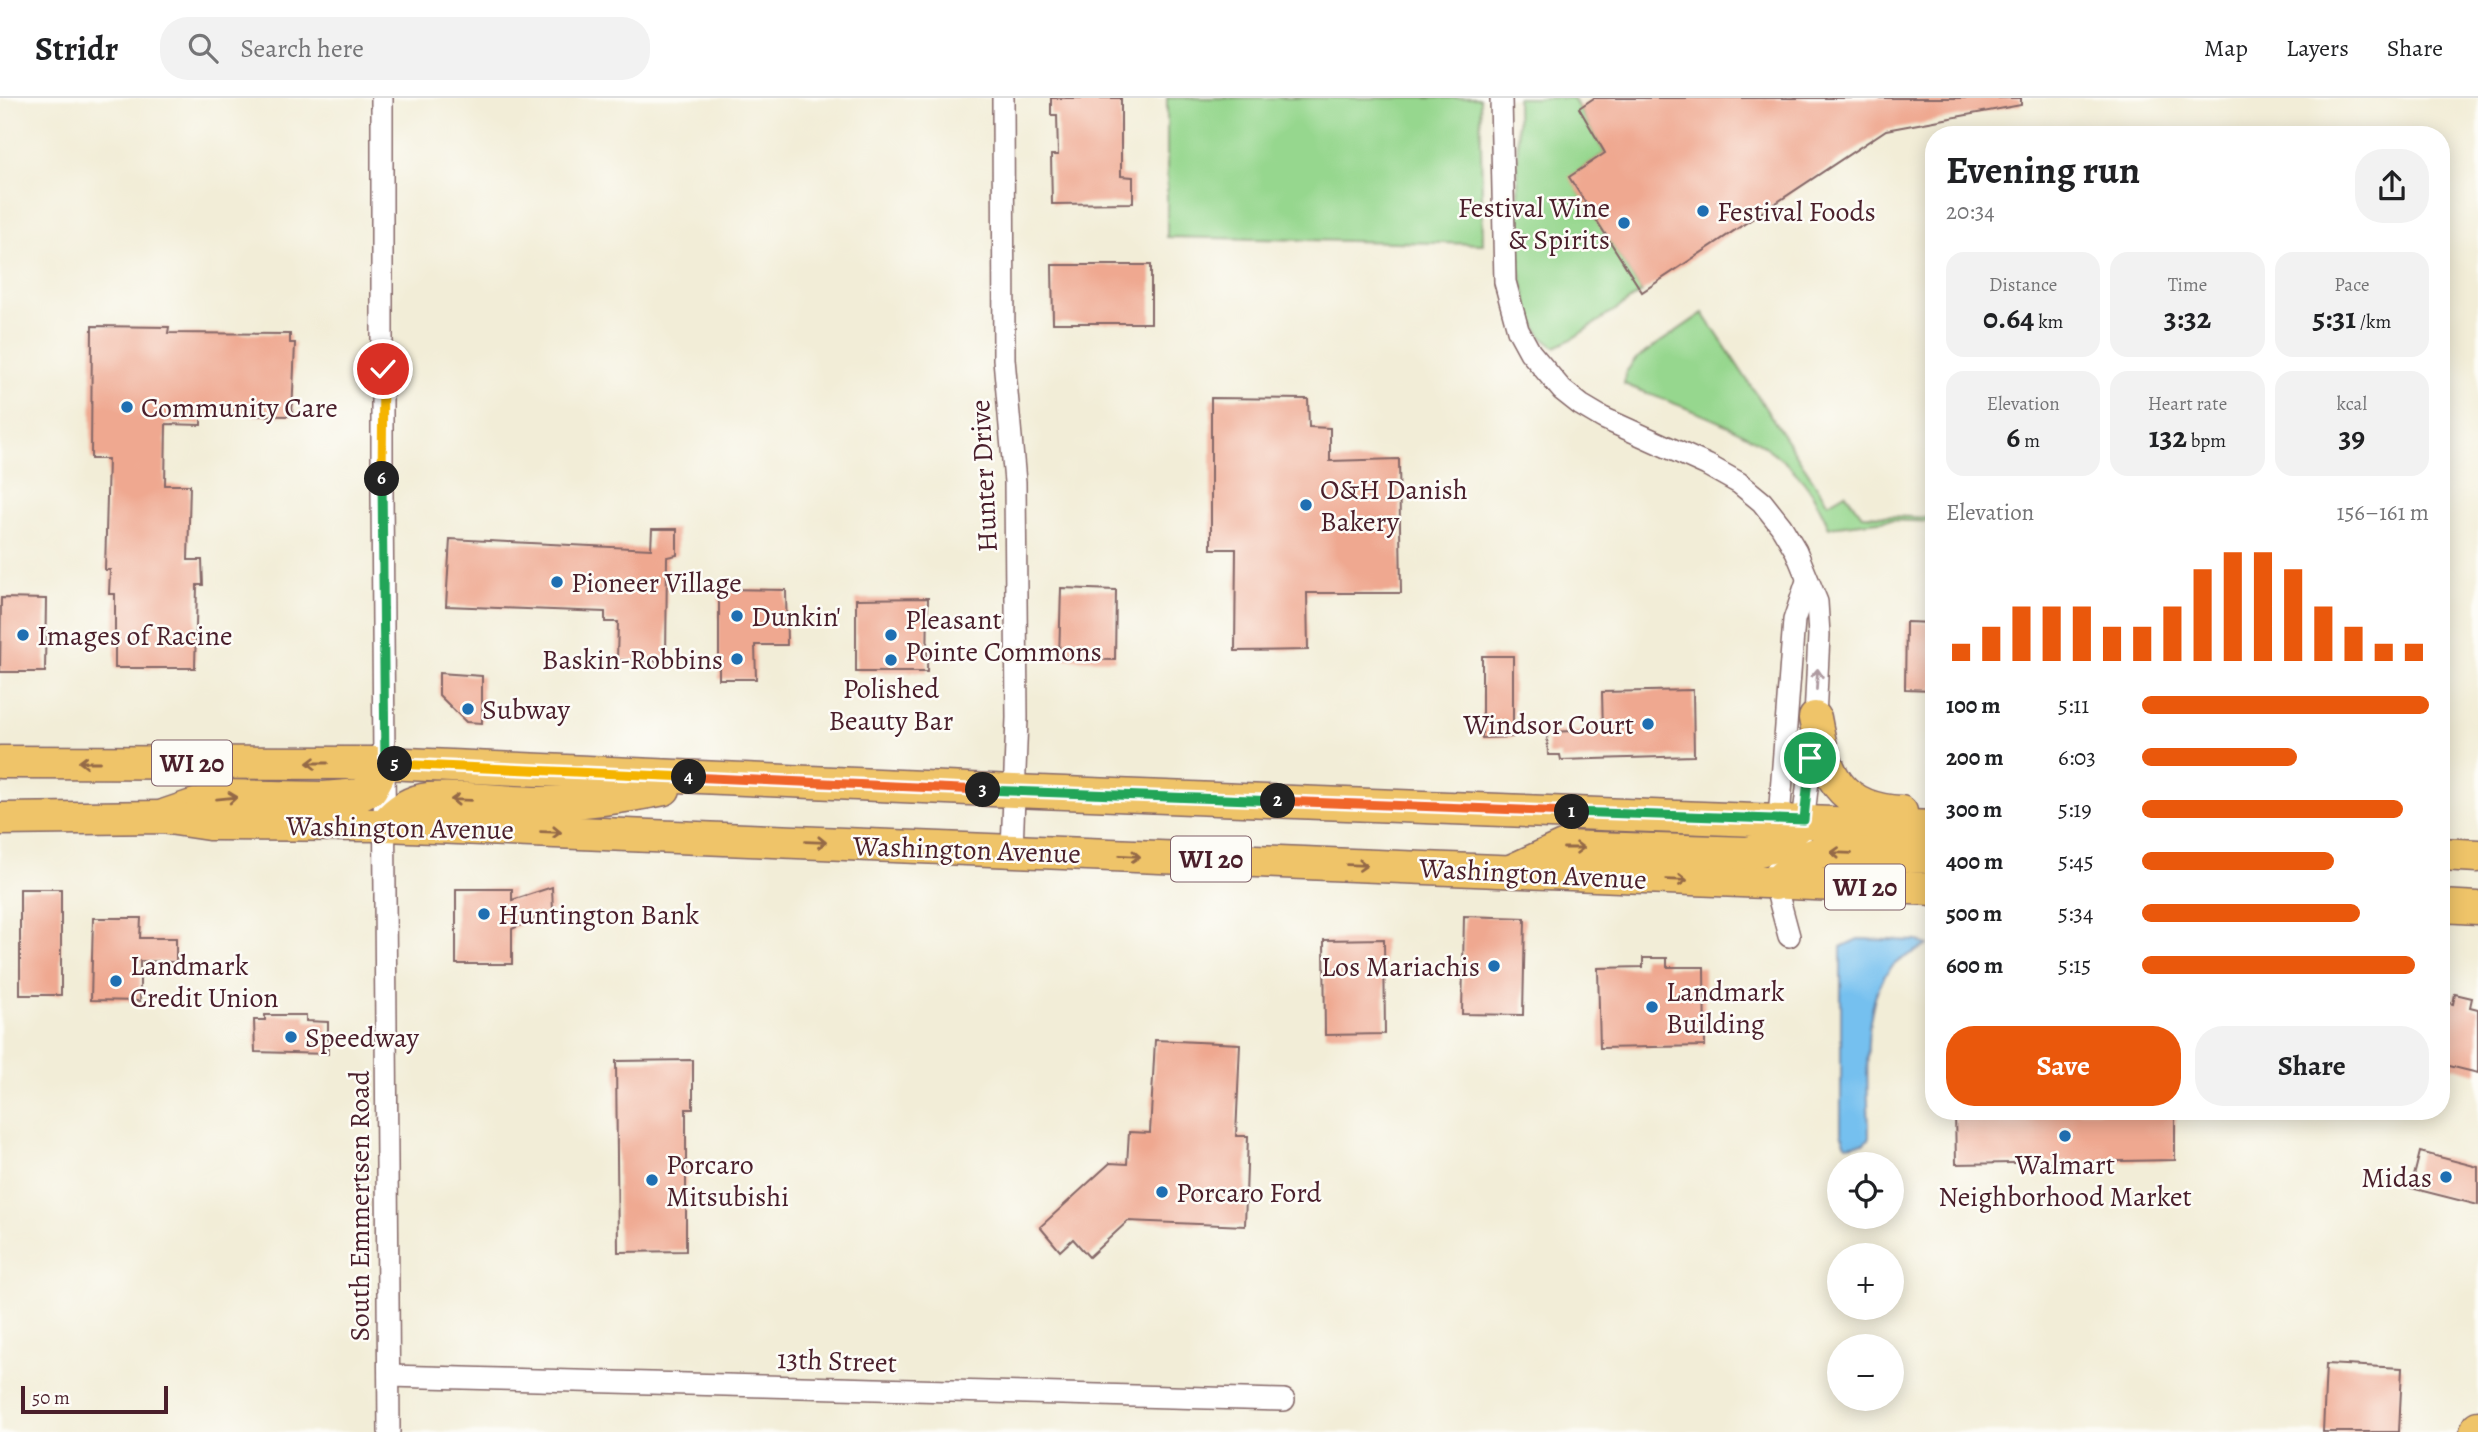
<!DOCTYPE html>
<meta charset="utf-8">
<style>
body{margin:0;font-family:Alegreya,serif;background:#f2f2f2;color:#202124;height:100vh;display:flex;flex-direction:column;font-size:26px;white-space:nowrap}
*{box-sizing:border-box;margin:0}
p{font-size:23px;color:#757577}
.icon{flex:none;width:38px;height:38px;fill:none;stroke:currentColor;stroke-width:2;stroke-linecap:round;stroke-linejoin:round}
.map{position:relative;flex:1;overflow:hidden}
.details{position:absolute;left:1925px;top:28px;width:525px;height:994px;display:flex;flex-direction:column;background:#fff;border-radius:28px;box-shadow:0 4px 18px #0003}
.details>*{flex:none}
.tools{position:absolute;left:1827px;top:1054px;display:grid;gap:14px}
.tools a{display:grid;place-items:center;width:77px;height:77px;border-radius:50%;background:#fff;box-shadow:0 4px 18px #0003;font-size:35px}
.scale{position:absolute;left:21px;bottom:18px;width:147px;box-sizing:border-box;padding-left:7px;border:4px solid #4a1f2b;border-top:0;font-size:19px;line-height:24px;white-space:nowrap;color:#4a1f2b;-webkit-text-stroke:5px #fdfcf7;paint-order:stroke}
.pin{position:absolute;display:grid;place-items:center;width:60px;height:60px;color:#fff;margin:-30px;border:4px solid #fff;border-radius:50%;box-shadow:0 2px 7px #0007}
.km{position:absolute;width:35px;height:35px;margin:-18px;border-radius:50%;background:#222;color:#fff;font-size:19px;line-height:35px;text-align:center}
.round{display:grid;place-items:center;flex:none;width:74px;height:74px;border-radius:28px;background:#f2f2f2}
.headline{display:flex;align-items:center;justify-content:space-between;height:119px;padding:0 21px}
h1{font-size:38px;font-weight:600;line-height:52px}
.figures{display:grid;grid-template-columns:repeat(3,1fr);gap:10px;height:119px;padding:7px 21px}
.figures div{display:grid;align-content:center;border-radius:18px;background:#f2f2f2;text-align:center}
.figures b{font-size:30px;font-weight:600}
.figures small{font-size:19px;font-weight:400}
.figures p{font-size:19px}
.chart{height:196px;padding:14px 21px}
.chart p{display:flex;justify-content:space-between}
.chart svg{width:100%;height:126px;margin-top:7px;stroke:#ea580c;stroke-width:6}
.cta{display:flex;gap:14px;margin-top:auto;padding:14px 21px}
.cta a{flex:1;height:80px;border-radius:28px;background:#ea580c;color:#fff;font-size:28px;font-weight:600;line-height:80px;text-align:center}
.cta a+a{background:#f2f2f2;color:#202124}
ul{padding:0 21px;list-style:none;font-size:23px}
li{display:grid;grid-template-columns:112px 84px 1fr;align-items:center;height:52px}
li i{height:18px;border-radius:9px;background:#ea580c}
header{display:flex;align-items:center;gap:42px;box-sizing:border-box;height:98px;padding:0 35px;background:#fff;border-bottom:2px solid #e0e0e0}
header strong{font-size:33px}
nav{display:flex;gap:38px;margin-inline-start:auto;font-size:24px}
.search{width:490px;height:63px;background:#f2f2f2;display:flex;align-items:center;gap:18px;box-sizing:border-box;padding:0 24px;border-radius:28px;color:#757577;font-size:26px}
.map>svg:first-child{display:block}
</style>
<header>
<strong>Stridr</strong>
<div class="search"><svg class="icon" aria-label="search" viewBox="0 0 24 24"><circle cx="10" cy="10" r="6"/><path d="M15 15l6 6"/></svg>Search here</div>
<nav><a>Map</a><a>Layers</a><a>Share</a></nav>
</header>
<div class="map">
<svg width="2478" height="1334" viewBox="0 0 2478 1334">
<rect width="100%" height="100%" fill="#fdfcf7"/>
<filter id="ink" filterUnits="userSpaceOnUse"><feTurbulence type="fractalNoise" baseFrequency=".0143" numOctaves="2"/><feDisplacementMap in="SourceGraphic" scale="14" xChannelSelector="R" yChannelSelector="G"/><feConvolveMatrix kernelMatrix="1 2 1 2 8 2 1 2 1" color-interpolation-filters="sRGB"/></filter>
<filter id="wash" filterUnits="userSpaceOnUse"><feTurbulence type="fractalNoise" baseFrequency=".00686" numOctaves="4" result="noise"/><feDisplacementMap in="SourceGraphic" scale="28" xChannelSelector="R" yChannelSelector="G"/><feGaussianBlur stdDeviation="1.57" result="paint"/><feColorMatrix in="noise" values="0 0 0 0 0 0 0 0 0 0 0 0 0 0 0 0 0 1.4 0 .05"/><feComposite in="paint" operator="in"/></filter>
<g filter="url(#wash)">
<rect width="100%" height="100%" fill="#f2edd7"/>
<g fill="#96d78e" stroke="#707b5c" stroke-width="2">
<polygon points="1167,0 1480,0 1483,146 1167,139"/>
<polygon points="1517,0 1573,0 1605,55 1570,79 1642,194 1572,241 1555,249 1543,240 1530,219 1519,168"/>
<path d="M1703,215l125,190 17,-10 17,22 72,3v4l-46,-2 -59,7c-6,-13 -12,-26 -20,-38 -41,-59 -123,-79 -185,-105l2,-12 10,-13z"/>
</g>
<path fill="#75c0ef" stroke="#60708d" stroke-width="2" d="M1858,841l60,2 10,4c-10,6 -24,11 -33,19 -38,32 -26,127 -26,174l-5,5 -18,2 -5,-12v-186z"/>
<g id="blocks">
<g fill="#efa890">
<polygon points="1051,0 1121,0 1121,78 1133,79 1133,105 1052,106 1051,57 1058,57 1057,17 1051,17"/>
<polygon points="1594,0 2021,0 2021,7 1886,32 1642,194 1569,79 1605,55 1579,10"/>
<polygon points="1052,167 1151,167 1151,225 1053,225"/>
<polygon points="92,228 169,229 168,235 290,236 290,245 295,245 292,318 201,317 201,327 166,326 165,387 190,387 188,462 202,462 203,487 197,487 195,570 115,570 115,496 109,496 110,472 105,472 108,361 91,361"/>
<polygon points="1211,300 1308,301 1309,329 1330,330 1330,363 1399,361 1401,495 1307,495 1308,552 1235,553 1236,451 1211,451"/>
<polygon points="652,431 677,431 677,457 667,459 666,563 617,562 618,524 605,524 605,514 446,508 450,441 651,451"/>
<polygon points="1061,490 1116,492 1115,562 1059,561"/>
<polygon points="719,491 786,492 787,547 755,547 756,581 719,581"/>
<polygon points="1,500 46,501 45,574 0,574"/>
<polygon points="928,500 927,574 856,574 856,501"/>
<polygon points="1906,524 1934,525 1934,592 1905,591"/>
<polygon points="1482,558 1513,558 1513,639 1482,640"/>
<polygon points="439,575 482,578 482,625 466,624 439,597"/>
<polygon points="1693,592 1694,658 1561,662 1560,657 1548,657 1547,634 1603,632 1602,594"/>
<polygon points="552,789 553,812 512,831 512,866 456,866 456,791 512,791 512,802"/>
<rect x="20" y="791" width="41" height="106"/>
<polygon points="1464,818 1525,820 1523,917 1462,916"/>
<polygon points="93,820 141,820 140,840 176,840 176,864 140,863 140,903 91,902"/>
<polygon points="1384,841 1385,936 1325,937 1324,842"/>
<polygon points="1643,860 1667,860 1667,869 1704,869 1705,948 1600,950 1598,870 1643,869"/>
<polygon points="2455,896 2472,900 2470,909 2478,911 2478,975 2441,966 2441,903 2453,906"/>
<polygon points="265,917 306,917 306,923 328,924 328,956 255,954 254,922 265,922"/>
<polygon points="1155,942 1240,946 1236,1038 1248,1038 1245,1128 1128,1123 1089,1159 1073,1141 1060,1153 1040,1129 1110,1065 1127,1066 1129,1034 1150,1035"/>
<polygon points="693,962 693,1011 686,1011 686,1153 618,1154 616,963"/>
<polygon points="1955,1013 2175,1013 2175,1062 1956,1066"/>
<polygon points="2420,1054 2478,1069 2478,1107 2411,1090"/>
<polygon points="2326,1266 2402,1270 2399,1334 2323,1334"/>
</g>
</g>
</g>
<g filter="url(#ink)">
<use href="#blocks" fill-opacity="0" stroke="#856767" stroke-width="2"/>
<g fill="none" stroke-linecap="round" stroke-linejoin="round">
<defs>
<g id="street">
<polyline points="382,0 382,394 389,1334"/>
<polyline points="1003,0 1004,261 1015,384 1017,620 1012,752"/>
<polyline points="1501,0 1505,184 1518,232 1530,254 1562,292 1581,307 1603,320 1707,367 1739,385 1762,404 1781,428 1796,453 1817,504 1819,537 1815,620 1802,735"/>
<polyline points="1778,734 1794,522 1807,483"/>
<polyline points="1776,773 1775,786 1789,838"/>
<polyline points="389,1278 1284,1302"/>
</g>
<g id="primary">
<path d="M1815,620c10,55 23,91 86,94"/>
<polyline points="0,664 385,665 1014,693 1934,729"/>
<polyline points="166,717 222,698 323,700 360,697 371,691 385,665"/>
<polyline points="0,721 162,719 209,726 385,727 1934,791"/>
<path d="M385,727c12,-15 25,-24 44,-26 34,-3 78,4 113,4 41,0 82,-6 122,-14"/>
<polyline points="2441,756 2478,758"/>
<polyline points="1513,772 1563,749 1748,755 1778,747 1804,722"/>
<polyline points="1775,786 1800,762 1821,754 1934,759"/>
<polyline points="2441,808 2478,810"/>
<polyline points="2476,1334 2478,1329"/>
</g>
</defs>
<use href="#street" stroke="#856767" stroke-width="24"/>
<use href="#primary" stroke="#856767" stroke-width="35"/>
<use href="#street" stroke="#fff" stroke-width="21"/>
<use href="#primary" stroke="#efc469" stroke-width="32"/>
</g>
<defs><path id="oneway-shaft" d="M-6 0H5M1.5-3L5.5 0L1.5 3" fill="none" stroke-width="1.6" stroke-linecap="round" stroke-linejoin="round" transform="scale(1.75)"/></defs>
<use stroke="#ae9aa0" href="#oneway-shaft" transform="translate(1817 581) rotate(-87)"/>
<g stroke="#946947">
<use href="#oneway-shaft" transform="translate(89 664) rotate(-180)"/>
<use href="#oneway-shaft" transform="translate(317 665) rotate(-180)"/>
<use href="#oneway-shaft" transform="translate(227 700) rotate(-6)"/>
<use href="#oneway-shaft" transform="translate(461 702) rotate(-178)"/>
<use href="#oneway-shaft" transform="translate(551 734) rotate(2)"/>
<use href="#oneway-shaft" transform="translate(816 744) rotate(2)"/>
<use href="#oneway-shaft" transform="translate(1574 750)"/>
<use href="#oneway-shaft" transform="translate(1841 755) rotate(-178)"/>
<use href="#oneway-shaft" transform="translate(1130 758) rotate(3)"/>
<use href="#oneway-shaft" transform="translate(1357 767) rotate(2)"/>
<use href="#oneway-shaft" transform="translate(1677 782) rotate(2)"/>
</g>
</g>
<g fill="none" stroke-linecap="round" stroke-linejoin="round" filter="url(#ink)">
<defs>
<polyline id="split-1" points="1572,714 1804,722 1810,660"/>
<polyline id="split-2" points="1278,703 1572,714"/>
<polyline id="split-3" points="983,692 1278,703"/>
<polyline id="split-4" points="689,679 983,692"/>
<polyline id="split-5" points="395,666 689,679"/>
<polyline id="split-6" points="382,381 385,666 395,666"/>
<polyline id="split-7" points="382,381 383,271"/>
</defs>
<use href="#split-1" stroke="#fff" stroke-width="14"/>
<use href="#split-2" stroke="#fff" stroke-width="14"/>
<use href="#split-3" stroke="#fff" stroke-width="14"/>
<use href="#split-4" stroke="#fff" stroke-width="14"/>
<use href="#split-5" stroke="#fff" stroke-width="14"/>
<use href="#split-6" stroke="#fff" stroke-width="14"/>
<use href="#split-7" stroke="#fff" stroke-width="14"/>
<use href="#split-1" stroke="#22a559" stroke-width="9"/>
<use href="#split-2" stroke="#f0652b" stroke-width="9"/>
<use href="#split-3" stroke="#22a559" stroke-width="9"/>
<use href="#split-4" stroke="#f0652b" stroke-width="9"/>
<use href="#split-5" stroke="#f5b400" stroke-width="9"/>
<use href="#split-6" stroke="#22a559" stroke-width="9"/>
<use href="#split-7" stroke="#f5b400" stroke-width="9"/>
</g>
<g fill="#1f6fb2" stroke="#fdfcf7" stroke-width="2.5">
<circle cx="1703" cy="113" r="7"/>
<circle cx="1624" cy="125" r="7"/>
<circle cx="127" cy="309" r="7"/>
<circle cx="1306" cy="407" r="7"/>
<circle cx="557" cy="484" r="7"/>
<circle cx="737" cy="518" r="7"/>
<circle cx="23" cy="537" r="7"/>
<circle cx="891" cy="537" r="7"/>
<circle cx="737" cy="561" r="7"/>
<circle cx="891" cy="562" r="7"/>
<circle cx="468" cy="611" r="7"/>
<circle cx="1648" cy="626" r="7"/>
<circle cx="484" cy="816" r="7"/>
<circle cx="1494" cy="868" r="7"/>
<circle cx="116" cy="883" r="7"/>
<circle cx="1652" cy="909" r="7"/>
<circle cx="291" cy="939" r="7"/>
<circle cx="2065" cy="1038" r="7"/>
<circle cx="2446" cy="1079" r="7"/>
<circle cx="652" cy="1082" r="7"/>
<circle cx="1162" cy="1094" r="7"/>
</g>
<g text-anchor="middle" stroke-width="5" stroke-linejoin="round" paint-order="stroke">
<g fill="#fdfcf7" stroke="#806168" stroke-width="2">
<rect x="152" y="642.5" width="80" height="45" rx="5"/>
<rect x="1171" y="738.5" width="80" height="45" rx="5"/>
<rect x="1825" y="766.5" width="80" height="45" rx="5"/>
</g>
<g font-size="26" font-weight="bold" fill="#4a1f2b">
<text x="192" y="674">WI 20</text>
<text x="1211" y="770">WI 20</text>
<text x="1865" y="798">WI 20</text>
</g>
<g font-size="28" fill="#4a1f2b" stroke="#fdfcf7" text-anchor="start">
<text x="1610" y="119" text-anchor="end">Festival Wine<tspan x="1610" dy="32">&amp; Spirits</tspan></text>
<text x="1717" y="123">Festival Foods</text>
<text x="141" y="319">Community Care</text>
<text x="1320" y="401">O&amp;H Danish<tspan x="1320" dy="32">Bakery</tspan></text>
<text x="571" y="494">Pioneer Village</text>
<text x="751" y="528">Dunkin'</text>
<text x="905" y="531">Pleasant<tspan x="905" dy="32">Pointe Commons</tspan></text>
<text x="37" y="547">Images of Racine</text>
<text x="723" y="571" text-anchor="end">Baskin-Robbins</text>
<text x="891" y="600" text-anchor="middle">Polished<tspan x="891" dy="32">Beauty Bar</tspan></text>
<text x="482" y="621">Subway</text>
<text x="1634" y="636" text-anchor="end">Windsor Court</text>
<text x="498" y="826">Huntington Bank</text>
<text x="130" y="877">Landmark<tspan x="130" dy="32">Credit Union</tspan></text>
<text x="1480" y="878" text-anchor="end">Los Mariachis</text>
<text x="1666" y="903">Landmark<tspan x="1666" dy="32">Building</tspan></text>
<text x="305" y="949">Speedway</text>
<text x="666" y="1076">Porcaro<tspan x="666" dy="32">Mitsubishi</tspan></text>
<text x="2065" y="1076" text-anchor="middle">Walmart<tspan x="2065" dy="32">Neighborhood Market</tspan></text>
<text x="2432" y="1089" text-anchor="end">Midas</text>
<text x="1176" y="1104">Porcaro Ford</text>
</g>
<g font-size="28" fill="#4a1f2b" stroke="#fdfcf7">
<text transform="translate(983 378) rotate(-93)" y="10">Hunter Drive</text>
<text transform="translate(400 729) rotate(1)" y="10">Washington Avenue</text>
<text transform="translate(967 751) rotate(2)" y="10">Washington Avenue</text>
<text transform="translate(1533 775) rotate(3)" y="10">Washington Avenue</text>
<text transform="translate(359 1108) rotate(-90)" y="10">South Emmertsen Road</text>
<text transform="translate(837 1262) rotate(2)" y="10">13th Street</text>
</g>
</g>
</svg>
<div class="tools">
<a><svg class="icon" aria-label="locate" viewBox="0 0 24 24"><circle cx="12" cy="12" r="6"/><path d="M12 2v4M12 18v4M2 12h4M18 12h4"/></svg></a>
<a>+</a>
<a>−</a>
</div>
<div class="scale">50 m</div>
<div class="pin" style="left:1810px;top:660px;background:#1e9e55"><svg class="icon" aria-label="arrive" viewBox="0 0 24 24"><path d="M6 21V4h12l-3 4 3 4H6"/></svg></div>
<div class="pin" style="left:383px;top:271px;background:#d93025"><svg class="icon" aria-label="check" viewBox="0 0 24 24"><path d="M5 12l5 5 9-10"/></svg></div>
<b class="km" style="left:1572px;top:714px">1</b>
<b class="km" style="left:1278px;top:703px">2</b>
<b class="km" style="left:983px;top:692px">3</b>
<b class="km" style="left:689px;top:679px">4</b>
<b class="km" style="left:395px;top:666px">5</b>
<b class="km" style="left:382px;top:381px">6</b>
<section class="details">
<div class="headline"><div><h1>Evening run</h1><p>20:34</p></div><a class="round"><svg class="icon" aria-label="share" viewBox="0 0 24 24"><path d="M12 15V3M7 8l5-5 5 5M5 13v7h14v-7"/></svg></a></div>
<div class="figures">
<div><p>Distance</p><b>0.64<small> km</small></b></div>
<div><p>Time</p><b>3:32</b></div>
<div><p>Pace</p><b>5:31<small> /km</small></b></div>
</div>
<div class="figures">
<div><p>Elevation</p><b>6<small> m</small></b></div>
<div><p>Heart rate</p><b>132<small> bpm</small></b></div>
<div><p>kcal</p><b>39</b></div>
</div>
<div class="chart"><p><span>Elevation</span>156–161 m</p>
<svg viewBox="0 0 160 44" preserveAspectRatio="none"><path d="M5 44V38M15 44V32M25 44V25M35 44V25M45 44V25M55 44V32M65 44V32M75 44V25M85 44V12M95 44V6M105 44V6M115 44V12M125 44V25M135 44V32M145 44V38M155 44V38"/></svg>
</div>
<ul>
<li><b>100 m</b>5:11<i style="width:100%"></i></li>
<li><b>200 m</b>6:03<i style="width:54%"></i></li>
<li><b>300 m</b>5:19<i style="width:91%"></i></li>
<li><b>400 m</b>5:45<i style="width:67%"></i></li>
<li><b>500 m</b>5:34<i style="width:76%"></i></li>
<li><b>600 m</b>5:15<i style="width:95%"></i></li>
</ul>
<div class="cta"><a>Save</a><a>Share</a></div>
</section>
</div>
